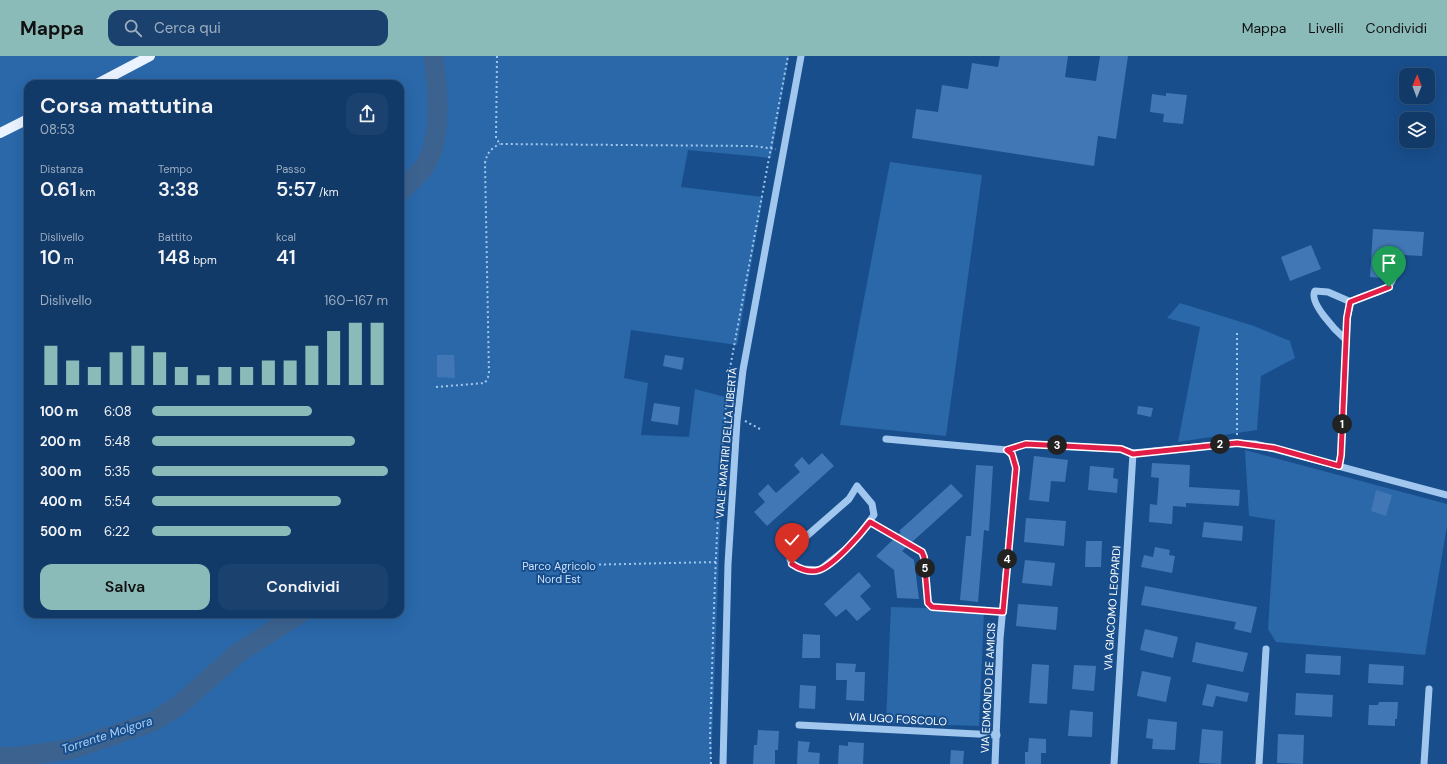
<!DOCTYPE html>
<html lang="it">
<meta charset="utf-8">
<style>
body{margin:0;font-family:"DM Sans",sans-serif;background:#1b416f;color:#f1f3f6;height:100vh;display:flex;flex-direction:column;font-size:15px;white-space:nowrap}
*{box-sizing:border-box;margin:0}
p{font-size:13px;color:#9cadc0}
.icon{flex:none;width:22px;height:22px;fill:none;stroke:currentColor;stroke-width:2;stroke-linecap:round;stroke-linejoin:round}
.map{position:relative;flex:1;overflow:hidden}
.panel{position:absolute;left:24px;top:24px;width:380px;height:538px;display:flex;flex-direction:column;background:#123a69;border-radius:12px;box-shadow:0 4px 16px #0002,0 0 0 1px #31547d}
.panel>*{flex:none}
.needle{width:26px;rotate:1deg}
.buttons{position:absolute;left:1399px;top:12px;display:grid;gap:8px}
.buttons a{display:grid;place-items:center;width:36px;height:36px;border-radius:8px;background:#123a69;box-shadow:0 4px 16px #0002,0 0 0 1px #31547d;font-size:20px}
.pin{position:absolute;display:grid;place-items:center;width:34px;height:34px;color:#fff;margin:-41px -17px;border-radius:50% 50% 50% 0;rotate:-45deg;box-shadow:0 0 4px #0007}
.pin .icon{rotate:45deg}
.km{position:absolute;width:20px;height:20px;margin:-10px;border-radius:50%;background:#222;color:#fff;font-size:11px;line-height:20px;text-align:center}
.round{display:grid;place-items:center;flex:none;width:42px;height:42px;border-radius:12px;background:#1b416f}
.overview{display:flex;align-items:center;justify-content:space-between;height:68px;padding:0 16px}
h1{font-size:22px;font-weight:600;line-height:30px}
.figures{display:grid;grid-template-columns:repeat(3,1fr);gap:6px;height:68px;padding:4px 16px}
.figures div{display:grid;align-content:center}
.figures b{font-size:20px;font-weight:600}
.figures small{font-size:11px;font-weight:400}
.figures p{font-size:11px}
.chart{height:112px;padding:8px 16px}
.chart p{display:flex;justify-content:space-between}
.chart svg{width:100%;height:72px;margin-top:4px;stroke:#8bbbb9;stroke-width:6}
.primary-button{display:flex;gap:8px;margin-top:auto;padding:8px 16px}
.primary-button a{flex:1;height:46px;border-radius:12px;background:#8bbbb9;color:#111;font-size:16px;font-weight:600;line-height:46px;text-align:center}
.primary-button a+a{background:#1b416f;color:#f1f3f6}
ul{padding:0 16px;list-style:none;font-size:13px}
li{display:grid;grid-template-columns:64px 48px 1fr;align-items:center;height:30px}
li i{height:10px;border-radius:5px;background:#8bbbb9}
header{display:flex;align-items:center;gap:24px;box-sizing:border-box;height:56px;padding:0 20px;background:#8bbbb9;color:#111}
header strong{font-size:19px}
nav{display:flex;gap:22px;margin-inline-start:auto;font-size:14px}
.search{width:280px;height:36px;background:#1b416f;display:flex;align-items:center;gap:10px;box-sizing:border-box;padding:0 14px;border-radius:12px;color:#9cadc0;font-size:15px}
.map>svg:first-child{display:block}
</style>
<header>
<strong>Mappa</strong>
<div class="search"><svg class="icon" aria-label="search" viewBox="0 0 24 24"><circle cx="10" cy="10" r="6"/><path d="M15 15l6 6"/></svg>Cerca qui</div>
<nav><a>Mappa</a><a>Livelli</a><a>Condividi</a></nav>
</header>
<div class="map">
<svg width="1447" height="708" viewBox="0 0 1447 708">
<rect width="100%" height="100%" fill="#184e8c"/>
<g fill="#2a68aa" fill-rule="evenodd">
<path d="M0,0h789l-18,102 -83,-8 -7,37 82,10 -26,148 -106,-15 -7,48 24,5 -7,52 48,2 6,-48 30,8 -14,367h-711zM28,28h372v530h-372z"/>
<polygon points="890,106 982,119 946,380 840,369"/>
<polygon points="1180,247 1254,270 1290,285 1295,302 1261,320 1257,374 1178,386 1200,271 1167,262"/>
<polygon points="1245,394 1447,448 1447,470 1425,599 1276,586 1268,573 1275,464 1249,460"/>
<polygon points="891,551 925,552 984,556 979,670 886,667"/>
</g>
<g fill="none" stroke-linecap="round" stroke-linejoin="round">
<g stroke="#3c6390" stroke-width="20">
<path d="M400,136c8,-8 17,-16 24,-25 19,-26 14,-81 9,-111"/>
<polyline points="0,701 16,701 72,693 152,666 177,651 238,597 299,558"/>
</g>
</g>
<g fill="#4077b4">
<polygon points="1000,0 1068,0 1065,21 1096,25 1100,0 1128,0 1116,83 1098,80 1094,110 912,82 916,53 938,56 942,29 968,33 972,7 998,11"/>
<polygon points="1166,37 1187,39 1183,68 1163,66 1164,58 1150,56 1152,38 1166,40"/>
<polygon points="1373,173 1424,176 1422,200 1383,198 1382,222 1370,221"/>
<polygon points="1311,189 1321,213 1290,225 1281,201"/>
<polygon points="437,299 454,299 455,322 437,321"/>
<polygon points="665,299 684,302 682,314 663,310"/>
<polygon points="654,347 680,351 678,369 651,365"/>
<polygon points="1138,350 1153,352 1151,361 1137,358"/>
<polygon points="822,397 834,410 767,470 754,456 765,446 758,438 768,428 776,437 800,416 794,409 802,401 809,409"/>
<polygon points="1034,400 1068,404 1065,426 1051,425 1049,446 1029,444"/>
<polygon points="1152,407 1190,409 1189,431 1240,434 1239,450 1186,447 1186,451 1173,450 1172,468 1149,466 1150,448 1157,449 1159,422 1151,421"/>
<polygon points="976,409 993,410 989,475 984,474 978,546 960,544 966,480 971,480"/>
<polygon points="1090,410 1114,412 1113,422 1118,423 1117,437 1088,434"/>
<polygon points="951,428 963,440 902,495 914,504 919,543 897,542 894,514 876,500 901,476 899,475"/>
<polygon points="1376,434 1392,439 1386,460 1371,455"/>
<polygon points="1026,462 1066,465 1064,490 1024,486"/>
<polygon points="1204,466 1243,470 1242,485 1202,481"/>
<polygon points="1086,485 1102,485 1101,511 1085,511"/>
<polygon points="1155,491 1170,494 1169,499 1175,500 1172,517 1141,511 1144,499 1153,501"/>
<polygon points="1025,504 1055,507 1052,530 1022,527"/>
<polygon points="859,516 871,530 860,540 871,553 857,565 846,553 836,561 824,548"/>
<polygon points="1145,530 1257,551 1251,577 1234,573 1236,566 1141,549"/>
<polygon points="1018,548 1058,551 1056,574 1016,570"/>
<polygon points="1145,573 1178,581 1173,602 1140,594"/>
<polygon points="803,578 820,579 820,602 802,602"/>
<polygon points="1196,586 1248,597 1243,616 1192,606"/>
<polygon points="1306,598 1341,600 1340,619 1305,617"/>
<polygon points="836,607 856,608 855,616 865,616 864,645 846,644 847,624 836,624"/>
<polygon points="1032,608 1049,609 1047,648 1029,647"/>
<polygon points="1369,608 1404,610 1403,629 1368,627"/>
<polygon points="1074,609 1096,610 1094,635 1072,633"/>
<polygon points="1142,615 1171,621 1166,646 1137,640"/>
<polygon points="1207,628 1249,637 1247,646 1216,640 1213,651 1202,649"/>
<polygon points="800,629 816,630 815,653 799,652"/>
<polygon points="1296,637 1333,639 1332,661 1295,659"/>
<polygon points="1379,646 1398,646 1397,663 1395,663 1395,670 1368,669 1369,649 1378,649"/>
<polygon points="1070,654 1093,656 1092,681 1068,680"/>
<polygon points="1148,663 1177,666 1175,694 1152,693 1153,683 1146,682"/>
<polygon points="1202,673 1223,675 1221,708 1199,707"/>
<polygon points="758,674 779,675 778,694 775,694 775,708 753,708 754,689 757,689"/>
<polygon points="1278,678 1304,679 1303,708 1277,707"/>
<polygon points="1029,682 1046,683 1046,697 1041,697 1041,708 1025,708 1025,696 1028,696"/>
<polygon points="798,685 810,686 808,696 820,697 819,708 797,708"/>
<polygon points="848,686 864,687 863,708 838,708 839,689 848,690"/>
<polygon points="951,694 964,695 963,708 950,708"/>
</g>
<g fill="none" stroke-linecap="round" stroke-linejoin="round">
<g stroke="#a2c7ee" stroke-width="2" stroke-dasharray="2 3" stroke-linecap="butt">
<polyline points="497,0 496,82 500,88 753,90 776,93"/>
<path d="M436,331l49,-4 4,-8 -4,-212c2,-10 6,-15 15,-19"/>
<polyline points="745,365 760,373"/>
<polyline points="1237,379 1237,274"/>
<polyline points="876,470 922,496 924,501 929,547 932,551 994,555"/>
<polyline points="534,510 717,506"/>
<path d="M711,708l-1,-28c4,-123 6,-246 20,-368l58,-312"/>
</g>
<g stroke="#a2c7ee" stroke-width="7">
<path d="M1345,283c-9,-8 -37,-37 -30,-48l13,1 23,10"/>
<path d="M886,383l121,11c6,5 8,10 9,18l-16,171 -5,125"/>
<polyline points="1007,394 1026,388 1121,393 1133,397 1237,387 1255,388 1447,439"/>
<path d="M1339,410l2,-11 6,-137 4,-16c22,-14 42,-3 45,-37"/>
<polygon points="857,430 872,448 874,459 852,488 820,514 802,513 792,508 790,504 793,492 849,443"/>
<polyline points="799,669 997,679"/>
<polyline points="723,708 728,508 737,365 743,314 801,0"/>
<polyline points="1114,708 1133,397"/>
<polyline points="1259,708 1266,593"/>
<polyline points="1424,708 1429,633"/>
</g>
<g stroke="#eaf3ff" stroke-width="10">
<polyline points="97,28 150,0"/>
<polyline points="0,77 28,63"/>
</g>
</g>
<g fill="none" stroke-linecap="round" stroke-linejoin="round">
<defs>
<path id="route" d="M792,508c7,5 18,9 27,6 15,-5 41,-35 51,-48l52,30 2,5 4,46 4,4 71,5 13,-144 -4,-14 -5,-4 19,-6 95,5 12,5 104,-11 37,5 65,18 2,-11 6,-137 3,-16 39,-15"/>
</defs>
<use href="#route" stroke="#fff" stroke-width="8"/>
<use href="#route" stroke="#e11d48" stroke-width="5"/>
</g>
<g text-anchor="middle" stroke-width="4" stroke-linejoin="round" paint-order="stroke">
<g font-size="11" fill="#fff" stroke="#184e8c">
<text transform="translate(726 387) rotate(-85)" y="4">VIALE MARTIRI DELLA LIBERTÀ</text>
<text transform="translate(1112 552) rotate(-86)" y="4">VIA GIACOMO LEOPARDI</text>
<text transform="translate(988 632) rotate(-87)" y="4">VIA EDMONDO DE AMICIS</text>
<text transform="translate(898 663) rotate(3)" y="4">VIA UGO FOSCOLO</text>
</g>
<g font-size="11" fill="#c8e0fa" stroke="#184e8c">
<text x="559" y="514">Parco Agricolo<tspan x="559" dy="13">Nord Est</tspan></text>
</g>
<g font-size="12" font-style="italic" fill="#aed1f6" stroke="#184e8c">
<text transform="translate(107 679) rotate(-18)" y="4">Torrente Molgora</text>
</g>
</g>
</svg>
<div class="buttons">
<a><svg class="needle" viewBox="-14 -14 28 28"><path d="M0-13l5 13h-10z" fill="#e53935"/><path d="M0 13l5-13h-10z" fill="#9cadc0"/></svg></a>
<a><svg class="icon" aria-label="layers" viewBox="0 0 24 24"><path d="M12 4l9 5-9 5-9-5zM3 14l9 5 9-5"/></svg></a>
</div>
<div class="pin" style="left:1389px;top:231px;background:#1e9e55"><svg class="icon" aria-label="arrive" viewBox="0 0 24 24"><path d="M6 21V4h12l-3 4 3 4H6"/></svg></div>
<div class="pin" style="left:792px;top:508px;background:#d93025"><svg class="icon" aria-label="check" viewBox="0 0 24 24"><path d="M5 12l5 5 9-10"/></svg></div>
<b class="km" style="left:1342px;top:368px">1</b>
<b class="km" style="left:1220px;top:388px">2</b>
<b class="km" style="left:1057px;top:389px">3</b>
<b class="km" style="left:1007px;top:503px">4</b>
<b class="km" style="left:925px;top:512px">5</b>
<section class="panel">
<div class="overview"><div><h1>Corsa mattutina</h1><p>08:53</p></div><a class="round"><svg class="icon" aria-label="share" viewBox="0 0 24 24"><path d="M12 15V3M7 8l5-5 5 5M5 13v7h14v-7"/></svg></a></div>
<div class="figures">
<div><p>Distanza</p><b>0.61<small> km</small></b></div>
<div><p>Tempo</p><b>3:38</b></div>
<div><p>Passo</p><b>5:57<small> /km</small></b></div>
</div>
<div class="figures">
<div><p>Dislivello</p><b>10<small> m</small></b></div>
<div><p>Battito</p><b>148<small> bpm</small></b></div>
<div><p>kcal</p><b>41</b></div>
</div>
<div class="chart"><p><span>Dislivello</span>160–167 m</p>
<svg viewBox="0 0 160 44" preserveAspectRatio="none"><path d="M5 44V20M15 44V29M25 44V33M35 44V24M45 44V20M55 44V24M65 44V33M75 44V38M85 44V33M95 44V33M105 44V29M115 44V29M125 44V20M135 44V11M145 44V6M155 44V6"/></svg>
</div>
<ul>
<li><b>100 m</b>6:08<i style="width:68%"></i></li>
<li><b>200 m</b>5:48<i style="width:86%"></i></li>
<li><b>300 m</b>5:35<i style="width:100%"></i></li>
<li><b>400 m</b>5:54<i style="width:80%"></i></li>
<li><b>500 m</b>6:22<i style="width:59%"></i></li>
</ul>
<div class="primary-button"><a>Salva</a><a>Condividi</a></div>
</section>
</div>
